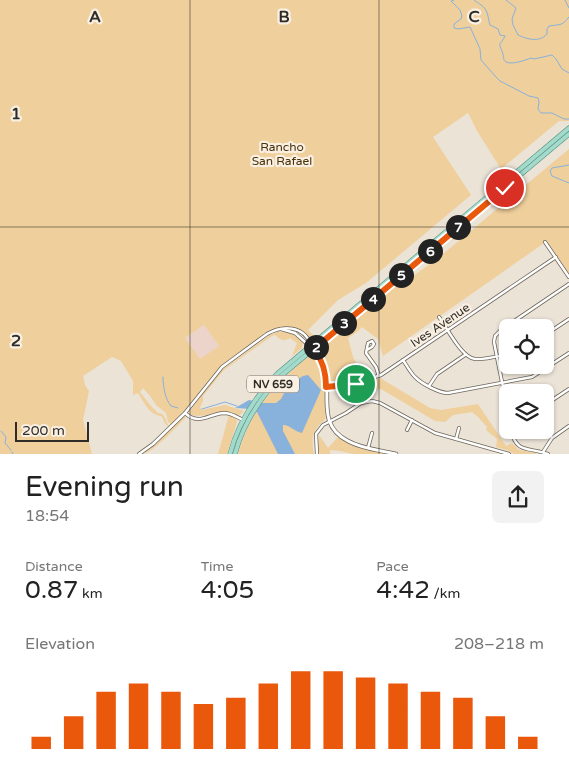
<!DOCTYPE html>
<meta charset="utf-8">
<style>
body{margin:0;font-family:"Varela Round",sans-serif;background:#f2f2f2;color:#222;height:100vh;display:flex;flex-direction:column;font-size:19px;white-space:nowrap}
*{box-sizing:border-box;margin:0}
p{font-size:16px;color:#767676}
.icon{flex:none;width:28px;height:28px;fill:none;stroke:currentColor;stroke-width:2;stroke-linecap:round;stroke-linejoin:round}
.map{position:relative;height:454px;overflow:hidden}
.panel{display:flex;flex-direction:column;background:#fff;flex:1}
.panel>*{flex:none}
.tools{position:absolute;left:499px;top:319px;display:grid;gap:10px}
.tools a{display:grid;place-items:center;width:55px;height:55px;border-radius:8px;background:#fff;box-shadow:0 1px 4px #0004;font-size:25px}
.scale{position:absolute;left:15px;bottom:12px;width:74px;box-sizing:border-box;padding-left:5px;border:2px solid #2f2c27;border-top:0;font-size:14px;line-height:18px;white-space:nowrap;color:#2f2c27;-webkit-text-stroke:4px #f9f0e3;paint-order:stroke}
.pin{position:absolute;display:grid;place-items:center;width:42px;height:42px;color:#fff;margin:-21px;border:2px solid #fff;border-radius:50%;box-shadow:0 1px 5px #0007}
.km{position:absolute;width:25px;height:25px;margin:-12px;border-radius:50%;background:#222;color:#fff;font-size:14px;line-height:25px;text-align:center}
.round{display:grid;place-items:center;flex:none;width:52px;height:52px;border-radius:8px;background:#f2f2f2}
.headline{display:flex;align-items:center;justify-content:space-between;height:85px;padding:0 25px}
h1{font-size:28px;font-weight:600;line-height:38px}
.figures{display:grid;grid-template-columns:repeat(3,1fr);gap:8px;height:85px;padding:5px 25px}
.figures div{display:grid;align-content:center}
.figures b{font-size:25px;font-weight:600}
.figures small{font-size:14px;font-weight:400}
.figures p{font-size:14px}
.chart{height:140px;padding:10px 25px}
.chart p{display:flex;justify-content:space-between}
.chart svg{width:100%;height:90px;margin-top:5px;stroke:#ea580c;stroke-width:6}
.map>svg:first-child{display:block}
</style>
<div class="map">
<svg width="569" height="454" viewBox="0 0 569 454">
<rect width="100%" height="100%" fill="#ebe3d6"/>
<polygon fill="#ecd4cb" points="204,325 219,346 200,360 185,338"/>
<g fill="#efcf9c" fill-rule="evenodd">
<path d="M0,0h569v121h-10l-58,48 -24,-38 -9,-18 -35,24 38,58 -105,88 -28,17 -30,30 7,7 -1,1h-6l-11,-9 -5,-2h-10l-14,4 -40,29 -10,9 -30,38 -17,17 -3,-2 -2,-9 -10,-8 -6,-9 -7,-8 -3,4 11,14 7,7c7,-1 8,9 11,14 -6,-3 -4,-7 -8,-11 -12,-1 -17,-14 -23,-23l-5,2v-14l-12,-20 -9,-4 -29,19 2,9 4,6 -6,29 9,34h-92zM204,325l15,21 -19,13 -15,-21z"/>
<polygon points="569,149 569,274 547,241 383,356 378,339 362,327 357,332 348,338 353,357 359,369 354,371 356,376 352,378 353,382 330,383 327,366 319,352 319,348 459,230 460,232 459,240 458,240 456,239 450,241 414,271 409,277 413,276 437,259"/>
<path d="M277,332c11,-1 19,2 26,10l-1,6 -10,8 5,-13 -7,-5c-7,4 -9,2 -15,-3l-3,1 -48,34 -21,26v5l-3,6 2,3 23,-5 19,6 -3,3 -3,1c-20,-10 -30,6 -49,-1v-2l24,-32 10,-11 47,-34z"/>
<path d="M311,354h3c15,16 9,43 12,63 -2,4 -5,6 -8,9 -7,9 -6,18 -4,28h-76c13,-46 37,-70 73,-100z"/>
<polygon points="380,378 430,408 441,410 478,404 506,446 512,443 519,450 538,454 514,454 507,450 496,447 497,439 486,430 487,427 477,416 472,412 453,415 445,422 435,421 381,389 363,390 354,393 351,387"/>
<polygon points="229,415 236,418 237,422 227,454 218,454"/>
<path d="M184,416l2,1c-9,9 -33,36 -44,37l13,-9z"/>
<polygon points="319,435 328,448 338,437 353,446 387,454 353,454 340,451 330,450 330,454 319,454 318,451"/>
</g>
<path fill="#88b1db" d="M308,375l13,15 -19,43c-7,-1 -12,-8 -19,-8v6l12,23h-17l-21,-42 -5,-3 -17,-1 14,-8 13,3h14l5,-4 7,-14 15,-9z"/>
<g fill="none" stroke-linecap="round" stroke-linejoin="round">
<g stroke="#88b1db" stroke-width="1">
<polyline points="454,0 451,1 460,10 462,16 461,19 454,24 454,28 458,29 470,27 471,29 480,49 481,60 496,77 500,81 529,96 538,98 539,102 538,109 541,113 552,113 564,119 569,119"/>
<path d="M474,0c2,2 5,3 7,5 7,4 7,13 9,20l8,4 2,6 5,1c-6,12 -7,4 -2,18 1,4 0,6 3,8 7,3 19,-2 25,-4l3,1 18,-4 4,4 6,10 7,4"/>
<path d="M506,0l10,8 -4,11 1,6 5,10c9,4 21,8 29,-1v-5l2,-3c11,-2 12,1 20,-9"/>
<polyline points="565,0 569,8"/>
<polyline points="569,165 552,168 550,171 552,176 569,183"/>
<path d="M163,377c0,9 2,22 8,29l7,2"/>
<polyline points="202,409 225,402 237,406"/>
<polyline points="1,431 6,437 5,443 11,450"/>
<polyline points="12,452 13,454"/>
</g>
<defs>
<g id="street">
<polyline points="545,242 569,277"/>
<path d="M439,317c8,11 23,41 36,42 10,1 23,-3 33,-5"/>
<polyline points="281,329 295,333 306,343 310,345"/>
<polyline points="545,335 569,319"/>
<polyline points="367,350 372,347 374,344 372,341 368,343 366,353 376,367 379,376"/>
<path d="M403,360c4,6 7,12 12,17 7,7 24,16 33,16l84,-16 37,-24"/>
<polyline points="429,386 437,374 465,355"/>
<polyline points="326,387 353,384 381,375 556,257"/>
<polyline points="545,405 569,389"/>
<polyline points="508,412 494,342 495,336 501,330 569,284"/>
<path d="M185,413c14,13 23,1 39,0 7,0 13,4 19,7"/>
<polyline points="407,430 412,420"/>
<path d="M511,430c5,24 18,17 37,24"/>
<polyline points="456,439 459,428"/>
<polyline points="368,448 372,433"/>
<polyline points="543,452 552,438 569,426"/>
<path d="M139,454l14,-10 32,-31 37,-46 45,-33c15,-9 37,-9 44,11"/>
<polyline points="317,454 316,434 323,425 346,413 361,403 372,401 380,403 435,433 509,454"/>
</g>
<path id="secondary" d="M313,349c6,7 11,14 13,23 4,26 -8,54 22,69 14,8 32,9 48,13"/>
<g id="primary">
<path d="M230,454c8,-31 25,-57 47,-80l292,-246"/>
<path d="M235,454c8,-30 25,-56 46,-78l288,-242"/>
</g>
</defs>
<use href="#street" stroke="#6c655a" stroke-width="4"/>
<use href="#secondary" stroke="#6c655a" stroke-width="4.5"/>
<use href="#primary" stroke="#538e7b" stroke-width="5"/>
<use href="#street" stroke="#fff" stroke-width="2.5"/>
<use href="#secondary" stroke="#fff" stroke-width="3"/>
<use href="#primary" stroke="#a3dacb" stroke-width="4"/>
</g>
<g fill="none" stroke-linecap="round" stroke-linejoin="round">
<defs>
<path id="route" d="M356,384l-30,3c0,-15 -3,-26 -12,-38l191,-161"/>
</defs>
<use href="#route" stroke="#fff" stroke-width="10"/>
<use href="#route" stroke="#ea580c" stroke-width="6"/>
</g>
<path fill="none" stroke="#2f2c27" stroke-width="1" stroke-opacity="0.55" d="M190,0v454M379,0v454M0,227h569"/>
<g text-anchor="middle" stroke-width="4.5" stroke-linejoin="round" paint-order="stroke">
<rect fill="#f9f0e3" stroke="#6c675f" stroke-width="1" x="247" y="375.5" width="52" height="17" rx="4"/>
<g font-size="11" font-weight="bold" fill="#2f2c27">
<text x="273" y="388">NV 659</text>
</g>
<g font-size="12" fill="#483209" stroke="#f9f0e3">
<text x="282" y="151">Rancho<tspan x="282" dy="14">San Rafael</tspan></text>
</g>
<g font-size="12" fill="#2f2c27" stroke="#f9f0e3">
<text transform="translate(440 325) rotate(-34)" y="4">Ives Avenue</text>
</g>
</g>
<g font-size="16" text-anchor="middle" font-weight="bold" fill="#2f2c27" stroke="#f9f0e3" stroke-width="4.5" stroke-linejoin="round" paint-order="stroke">
<text x="95" y="22">A</text>
<text x="284" y="22">B</text>
<text x="474" y="22">C</text>
<text x="16" y="119">1</text>
<text x="16" y="346">2</text>
</g>
</svg>
<div class="tools">
<a><svg class="icon" aria-label="locate" viewBox="0 0 24 24"><circle cx="12" cy="12" r="6"/><path d="M12 2v4M12 18v4M2 12h4M18 12h4"/></svg></a>
<a><svg class="icon" aria-label="layers" viewBox="0 0 24 24"><path d="M12 4l9 5-9 5-9-5zM3 14l9 5 9-5"/></svg></a>
</div>
<div class="scale">200 m</div>
<div class="pin" style="left:356px;top:384px;background:#1e9e55"><svg class="icon" aria-label="arrive" viewBox="0 0 24 24"><path d="M6 21V4h12l-3 4 3 4H6"/></svg></div>
<div class="pin" style="left:505px;top:188px;background:#d93025"><svg class="icon" aria-label="check" viewBox="0 0 24 24"><path d="M5 12l5 5 9-10"/></svg></div>
<b class="km" style="left:316px;top:347px">2</b>
<b class="km" style="left:344px;top:323px">3</b>
<b class="km" style="left:373px;top:299px">4</b>
<b class="km" style="left:401px;top:275px">5</b>
<b class="km" style="left:430px;top:251px">6</b>
<b class="km" style="left:458px;top:227px">7</b>
</div>
<section class="panel">
<div class="headline"><div><h1>Evening run</h1><p>18:54</p></div><a class="round"><svg class="icon" aria-label="share" viewBox="0 0 24 24"><path d="M12 15V3M7 8l5-5 5 5M5 13v7h14v-7"/></svg></a></div>
<div class="figures">
<div><p>Distance</p><b>0.87<small> km</small></b></div>
<div><p>Time</p><b>4:05</b></div>
<div><p>Pace</p><b>4:42<small> /km</small></b></div>
</div>
<div class="chart"><p><span>Elevation</span>208–218 m</p>
<svg viewBox="0 0 160 44" preserveAspectRatio="none"><path d="M5 44V38M15 44V28M25 44V16M35 44V12M45 44V16M55 44V22M65 44V19M75 44V12M85 44V6M95 44V6M105 44V9M115 44V12M125 44V16M135 44V19M145 44V28M155 44V38"/></svg>
</div>
</section>
